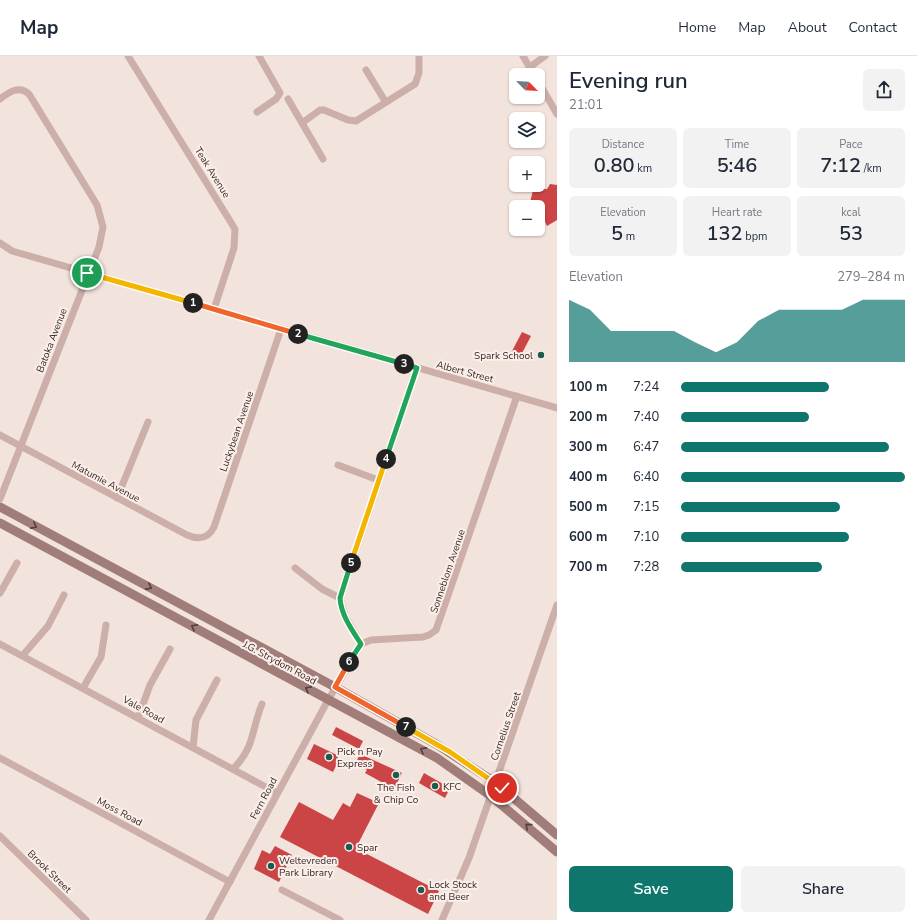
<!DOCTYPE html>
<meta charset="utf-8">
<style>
body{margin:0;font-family:"Nunito Sans",sans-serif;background:#f2f2f3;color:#1f2937;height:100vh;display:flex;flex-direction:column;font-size:15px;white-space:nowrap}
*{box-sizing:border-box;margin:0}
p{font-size:13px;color:#747a83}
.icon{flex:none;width:22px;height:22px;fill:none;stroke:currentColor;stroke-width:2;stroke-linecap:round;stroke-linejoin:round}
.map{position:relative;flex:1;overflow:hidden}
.details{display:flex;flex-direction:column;background:#fff;width:360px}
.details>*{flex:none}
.needle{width:26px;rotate:114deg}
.tools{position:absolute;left:509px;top:12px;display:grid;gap:8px}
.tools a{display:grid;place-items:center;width:36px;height:36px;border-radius:6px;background:#fff;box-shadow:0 1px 3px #0004;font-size:20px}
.pin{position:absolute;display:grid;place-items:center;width:34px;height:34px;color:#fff;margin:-17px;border:2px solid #fff;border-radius:50%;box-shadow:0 1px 4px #0007}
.km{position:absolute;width:20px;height:20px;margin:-10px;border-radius:50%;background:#222;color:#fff;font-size:11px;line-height:20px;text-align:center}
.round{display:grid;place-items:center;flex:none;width:42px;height:42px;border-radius:6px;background:#f2f2f3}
.head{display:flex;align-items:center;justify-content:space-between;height:68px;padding:0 12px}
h1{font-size:22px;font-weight:600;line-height:30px}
.metrics{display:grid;grid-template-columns:repeat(3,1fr);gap:6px;height:68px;padding:4px 12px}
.metrics div{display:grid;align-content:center;border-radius:6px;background:#f2f2f3;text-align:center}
.metrics b{font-size:20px;font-weight:600}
.metrics small{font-size:11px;font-weight:400}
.metrics p{font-size:11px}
.chart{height:112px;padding:8px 12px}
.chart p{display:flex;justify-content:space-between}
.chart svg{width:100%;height:72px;margin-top:4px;fill:#0f766e;opacity:.7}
.primary-button{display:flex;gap:8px;margin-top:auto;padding:8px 12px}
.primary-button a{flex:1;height:46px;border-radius:6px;background:#0f766e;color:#fff;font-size:16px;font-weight:600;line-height:46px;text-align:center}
.primary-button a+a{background:#f2f2f3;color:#1f2937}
ul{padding:0 12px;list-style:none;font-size:13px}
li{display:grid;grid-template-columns:64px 48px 1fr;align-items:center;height:30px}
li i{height:10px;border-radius:5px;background:#0f766e}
header{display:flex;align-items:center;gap:24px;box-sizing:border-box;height:56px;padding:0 20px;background:#fff;border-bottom:1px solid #e0e1e3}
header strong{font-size:19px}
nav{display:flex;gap:22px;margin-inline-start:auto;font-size:14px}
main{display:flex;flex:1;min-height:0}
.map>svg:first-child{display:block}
</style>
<header>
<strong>Map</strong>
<nav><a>Home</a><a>Map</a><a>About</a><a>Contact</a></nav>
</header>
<main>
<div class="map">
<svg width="557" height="864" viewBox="0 0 557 864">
<rect width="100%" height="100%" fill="#f3e3dd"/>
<g fill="#cb4446">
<polygon points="550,128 557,129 557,164 547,170 538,151 529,151 533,134 547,133"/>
<polygon points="522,276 531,280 520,301 511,297"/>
<polygon points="336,671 363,685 359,693 332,679"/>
<polygon points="314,688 337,699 339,704 333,716 307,703"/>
<polygon points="360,698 402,717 394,733 365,717 367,714 355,708"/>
<polygon points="424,717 450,732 445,742 419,727"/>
<polygon points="357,737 379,747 359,786 363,791 361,795 439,835 428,858 280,781 299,746 333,764 343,747 350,751"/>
<polygon points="275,790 292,799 279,826 254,813 262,794 270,798"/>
</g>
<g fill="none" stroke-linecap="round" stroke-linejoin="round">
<g stroke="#ccafa8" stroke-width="7">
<polyline points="128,0 235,173 234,192 214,253"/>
<polyline points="523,0 534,19"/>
<polyline points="530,11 545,0"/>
<polyline points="366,14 385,45"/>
<polyline points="538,25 557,58"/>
<path d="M0,43c9,-7 19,-14 29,-5l68,111 6,22 -4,20 -99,252"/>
<polyline points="288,43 323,103"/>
<polyline points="257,56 276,43 280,37 259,0"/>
<polyline points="302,67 320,54 324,54 348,64 356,65 415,28 419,17 419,0"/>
<polyline points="0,187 12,195 557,352"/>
<path d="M0,379l187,100c12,5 21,4 27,-8l67,-198"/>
<polyline points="338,409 378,424"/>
<polyline points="117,442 148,366"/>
<polyline points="295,512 322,533 340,542"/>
<polyline points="0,537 17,507"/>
<polyline points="0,588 277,737"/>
<polyline points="361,588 345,560 340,542 417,312"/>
<polyline points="23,599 48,570 64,539"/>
<polyline points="83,632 101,601 106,569"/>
<polyline points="138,662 150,629 170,593"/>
<polyline points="193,691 196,664 217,624"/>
<polyline points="0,702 230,826"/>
<path d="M233,713c22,-22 18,-38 29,-65"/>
<polyline points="0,780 86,864"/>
<polyline points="282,834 340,864"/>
<polyline points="209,864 327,646 361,588 371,584 423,581 429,579 436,574 517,340"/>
<polyline points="442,864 469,802 557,549"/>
</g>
<g stroke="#a07d79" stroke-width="9">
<polyline points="0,451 335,631 436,688 496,727 557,779"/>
<polyline points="0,467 437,702 491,740 557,796"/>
</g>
</g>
<defs><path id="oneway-chevron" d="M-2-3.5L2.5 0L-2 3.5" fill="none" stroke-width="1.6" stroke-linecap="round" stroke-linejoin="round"/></defs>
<g stroke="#533f3d">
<use href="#oneway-chevron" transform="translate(34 470) rotate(28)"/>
<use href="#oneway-chevron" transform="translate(149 531) rotate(28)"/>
<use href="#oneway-chevron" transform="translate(194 571) rotate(-152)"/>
<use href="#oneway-chevron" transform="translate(308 633) rotate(-152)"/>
<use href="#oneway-chevron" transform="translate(423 694) rotate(-151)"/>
<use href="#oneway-chevron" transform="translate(528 770) rotate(-139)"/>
</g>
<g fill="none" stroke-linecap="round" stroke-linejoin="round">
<defs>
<polyline id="split-1" points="87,217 193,247"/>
<polyline id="split-2" points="193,247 298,278"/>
<polyline id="split-3" points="298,278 404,308"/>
<polyline id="split-4" points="386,403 417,312 404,308"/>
<polyline id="split-5" points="351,507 386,403"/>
<path id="split-6" d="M349,606l12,-18c-9,-14 -20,-29 -21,-46l11,-35"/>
<polyline id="split-7" points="349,606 335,631 406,671"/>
<polyline id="split-8" points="406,671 450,696 502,732"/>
</defs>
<use href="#split-1" stroke="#fff" stroke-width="8"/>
<use href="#split-2" stroke="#fff" stroke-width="8"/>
<use href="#split-3" stroke="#fff" stroke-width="8"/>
<use href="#split-4" stroke="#fff" stroke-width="8"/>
<use href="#split-5" stroke="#fff" stroke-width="8"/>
<use href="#split-6" stroke="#fff" stroke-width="8"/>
<use href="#split-7" stroke="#fff" stroke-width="8"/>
<use href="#split-8" stroke="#fff" stroke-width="8"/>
<use href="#split-1" stroke="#f5b400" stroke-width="5"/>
<use href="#split-2" stroke="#f0652b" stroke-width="5"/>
<use href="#split-3" stroke="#22a559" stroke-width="5"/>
<use href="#split-4" stroke="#22a559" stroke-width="5"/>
<use href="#split-5" stroke="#f5b400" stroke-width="5"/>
<use href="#split-6" stroke="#22a559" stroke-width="5"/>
<use href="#split-7" stroke="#f0652b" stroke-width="5"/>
<use href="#split-8" stroke="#f5b400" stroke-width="5"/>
</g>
<g fill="#1c5c50" stroke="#fbefea" stroke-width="1.5">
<circle cx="541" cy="299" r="4"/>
<circle cx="329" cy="701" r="4"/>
<circle cx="396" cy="719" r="4"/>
<circle cx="435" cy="730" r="4"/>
<circle cx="349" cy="791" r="4"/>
<circle cx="271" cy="810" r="4"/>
<circle cx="421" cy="834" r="4"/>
</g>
<g text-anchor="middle" stroke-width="4" stroke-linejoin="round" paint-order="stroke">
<g font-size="10" fill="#392a29" stroke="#fbefea">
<text transform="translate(213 116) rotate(58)" y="4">Teak Avenue</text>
<text transform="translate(51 284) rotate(-69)" y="4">Batoka Avenue</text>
<text transform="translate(465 315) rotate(15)" y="4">Albert Street</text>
<text transform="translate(236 375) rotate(-71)" y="4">Luckybean Avenue</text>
<text transform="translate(106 425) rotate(28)" y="4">Matumie Avenue</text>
<text transform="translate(447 515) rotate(-71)" y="4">Sonneblom Avenue</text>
<text transform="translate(280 606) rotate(28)" y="4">J.G. Strydom Road</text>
<text transform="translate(144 653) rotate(29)" y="4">Vale Road</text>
<text transform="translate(505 670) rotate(-71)" y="4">Cornelius Street</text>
<text transform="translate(263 742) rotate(-62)" y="4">Fern Road</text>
<text transform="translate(120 755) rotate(28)" y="4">Moss Road</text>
<text transform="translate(50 815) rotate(44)" y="4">Brook Street</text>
</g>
<g font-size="10" fill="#392a29" stroke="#fbefea" text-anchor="start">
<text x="533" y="303" text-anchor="end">Spark School</text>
<text x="337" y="699">Pick n Pay<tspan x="337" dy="12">Express</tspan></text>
<text x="443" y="734">KFC</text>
<text x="396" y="735" text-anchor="middle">The Fish<tspan x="396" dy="12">&amp; Chip Co</tspan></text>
<text x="357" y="795">Spar</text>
<text x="279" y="808">Weltevreden<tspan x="279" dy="12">Park Library</tspan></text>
<text x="429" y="832">Lock Stock<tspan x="429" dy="12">and Beer</tspan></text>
</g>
</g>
</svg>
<div class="tools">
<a><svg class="needle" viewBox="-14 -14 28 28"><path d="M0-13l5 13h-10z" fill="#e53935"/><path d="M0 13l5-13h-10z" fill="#747a83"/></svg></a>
<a><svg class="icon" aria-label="layers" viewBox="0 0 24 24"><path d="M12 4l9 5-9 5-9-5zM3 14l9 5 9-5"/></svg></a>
<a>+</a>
<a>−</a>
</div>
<div class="pin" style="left:87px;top:217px;background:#1e9e55"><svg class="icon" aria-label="arrive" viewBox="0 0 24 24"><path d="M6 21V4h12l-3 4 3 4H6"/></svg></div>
<div class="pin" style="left:502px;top:732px;background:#d93025"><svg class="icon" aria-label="check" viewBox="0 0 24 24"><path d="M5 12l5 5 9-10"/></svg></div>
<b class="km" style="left:193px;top:247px">1</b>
<b class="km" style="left:298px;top:278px">2</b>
<b class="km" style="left:404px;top:308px">3</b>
<b class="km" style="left:386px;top:403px">4</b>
<b class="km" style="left:351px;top:507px">5</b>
<b class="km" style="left:349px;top:606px">6</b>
<b class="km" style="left:406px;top:671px">7</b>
</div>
<section class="details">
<div class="head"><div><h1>Evening run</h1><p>21:01</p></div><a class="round"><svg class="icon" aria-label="share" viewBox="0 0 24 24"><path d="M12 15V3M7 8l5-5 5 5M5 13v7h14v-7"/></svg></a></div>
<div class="metrics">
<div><p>Distance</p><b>0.80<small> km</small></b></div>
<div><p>Time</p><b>5:46</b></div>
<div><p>Pace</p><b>7:12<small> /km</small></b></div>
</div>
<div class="metrics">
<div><p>Elevation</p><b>5<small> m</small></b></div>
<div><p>Heart rate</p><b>132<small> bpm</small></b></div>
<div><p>kcal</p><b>53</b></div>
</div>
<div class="chart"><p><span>Elevation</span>279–284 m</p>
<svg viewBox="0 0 160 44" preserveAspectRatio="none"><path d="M0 44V6L10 12L20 25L30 25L40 25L50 25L60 32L70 38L80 32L90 19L100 12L110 12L120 12L130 12L140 6L150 6L160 6V44z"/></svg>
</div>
<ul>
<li><b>100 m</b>7:24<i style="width:66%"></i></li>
<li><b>200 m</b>7:40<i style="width:57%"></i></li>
<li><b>300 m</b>6:47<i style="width:93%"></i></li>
<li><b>400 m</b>6:40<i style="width:100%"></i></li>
<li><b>500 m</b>7:15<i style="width:71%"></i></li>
<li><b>600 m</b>7:10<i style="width:75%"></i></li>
<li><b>700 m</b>7:28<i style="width:63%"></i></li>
</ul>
<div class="primary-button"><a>Save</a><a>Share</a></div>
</section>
</main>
